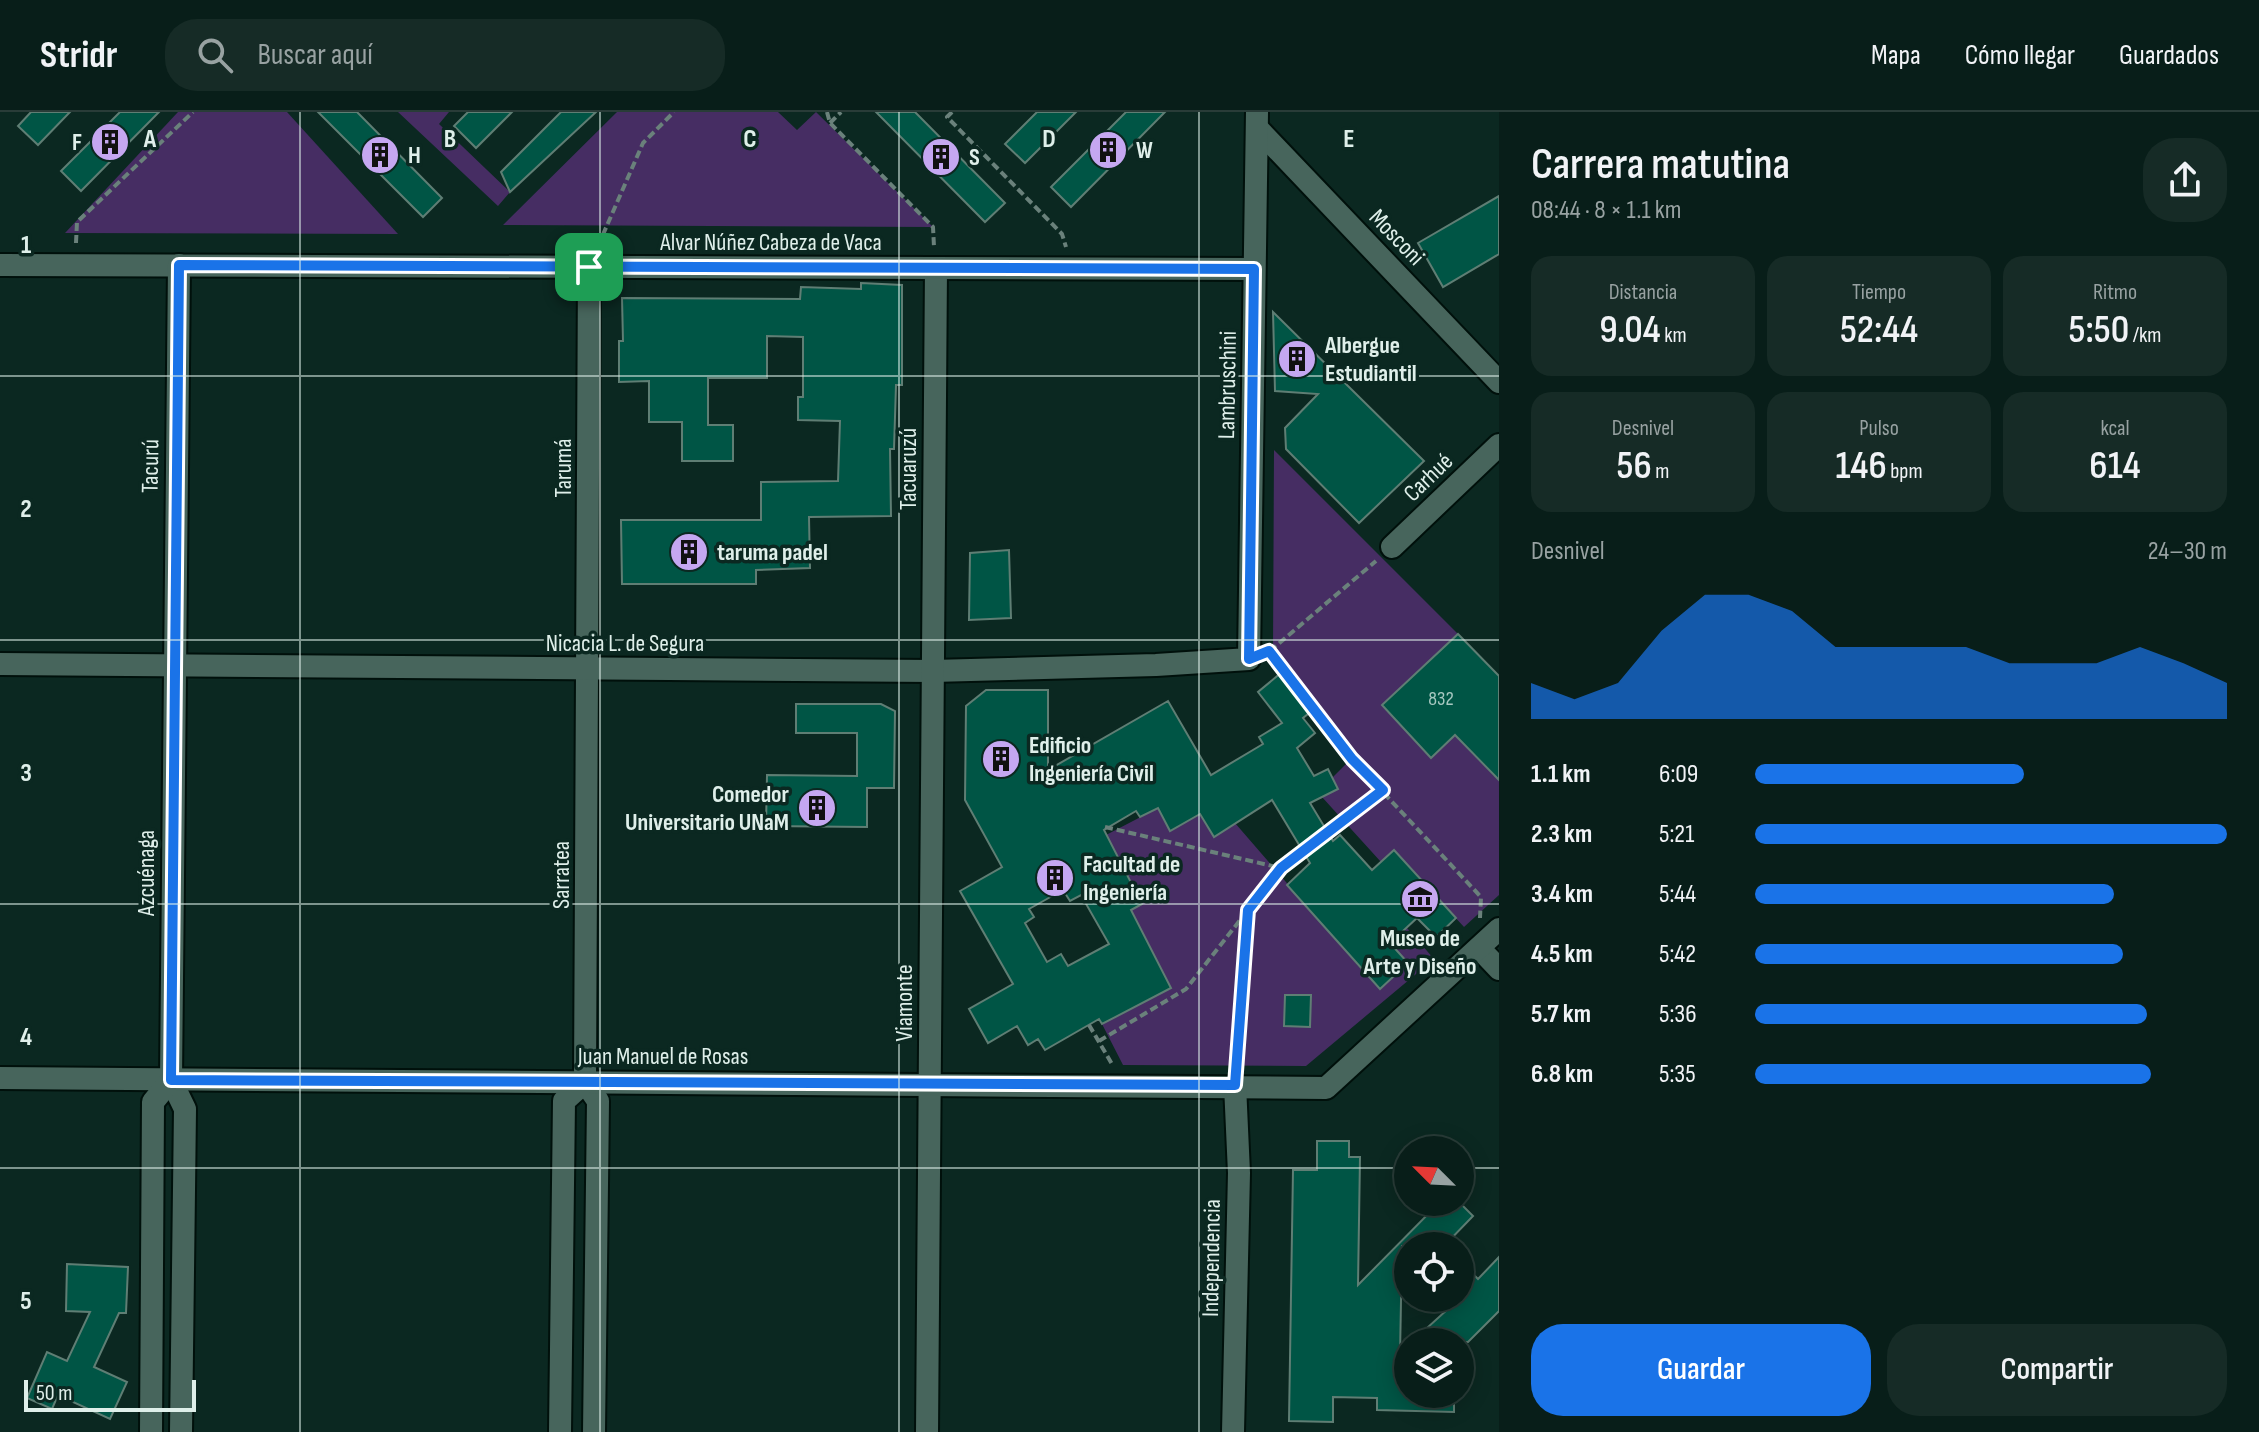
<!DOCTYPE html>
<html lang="es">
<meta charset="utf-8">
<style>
body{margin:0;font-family:"Sofia Sans Condensed",sans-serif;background:#162b26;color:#f1f3f6;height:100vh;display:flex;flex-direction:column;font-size:30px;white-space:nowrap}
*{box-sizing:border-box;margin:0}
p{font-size:26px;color:#98a2a2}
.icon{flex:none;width:44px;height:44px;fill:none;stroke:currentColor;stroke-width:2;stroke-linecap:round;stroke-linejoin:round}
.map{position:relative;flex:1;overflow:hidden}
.panel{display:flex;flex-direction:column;background:#081e19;width:760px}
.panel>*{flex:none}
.needle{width:52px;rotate:294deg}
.fabs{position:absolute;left:1394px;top:1024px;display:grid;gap:16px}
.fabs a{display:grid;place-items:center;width:80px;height:80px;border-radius:50%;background:#081e19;box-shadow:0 4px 20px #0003,0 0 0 2px #293c38;font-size:40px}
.scale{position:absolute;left:24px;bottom:20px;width:172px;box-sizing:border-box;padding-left:8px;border:4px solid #dfefea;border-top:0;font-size:22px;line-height:28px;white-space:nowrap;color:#dfefea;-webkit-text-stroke:6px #0b2821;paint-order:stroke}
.pin{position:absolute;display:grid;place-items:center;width:68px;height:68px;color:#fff;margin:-34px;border-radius:16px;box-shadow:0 4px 12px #0006}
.round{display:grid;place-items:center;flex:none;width:84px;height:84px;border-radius:32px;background:#162b26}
.head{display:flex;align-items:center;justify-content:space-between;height:136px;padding:0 32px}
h1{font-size:44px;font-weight:600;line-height:60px}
.figures{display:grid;grid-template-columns:repeat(3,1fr);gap:12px;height:136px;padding:8px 32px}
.figures div{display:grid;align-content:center;border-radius:20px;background:#162b26;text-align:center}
.figures b{font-size:40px;font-weight:600}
.figures small{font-size:22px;font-weight:400}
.figures p{font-size:22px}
.chart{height:224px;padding:16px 32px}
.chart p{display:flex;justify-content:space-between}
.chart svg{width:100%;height:144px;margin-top:8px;fill:#1a73e8;opacity:.7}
.primary-button{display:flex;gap:16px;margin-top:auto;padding:16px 32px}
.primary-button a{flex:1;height:92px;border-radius:32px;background:#1a73e8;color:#fff;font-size:32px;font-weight:600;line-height:92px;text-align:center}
.primary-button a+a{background:#162b26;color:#f1f3f6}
ul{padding:0 32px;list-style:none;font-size:26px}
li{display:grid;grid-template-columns:128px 96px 1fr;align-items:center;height:60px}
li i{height:20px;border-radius:10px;background:#1a73e8}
header{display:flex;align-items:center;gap:48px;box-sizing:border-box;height:112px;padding:0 40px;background:#081e19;border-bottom:2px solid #293c38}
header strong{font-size:38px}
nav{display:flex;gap:44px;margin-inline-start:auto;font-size:28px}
.search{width:560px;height:72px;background:#162b26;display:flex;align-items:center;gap:20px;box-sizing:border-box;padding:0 28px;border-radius:32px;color:#98a2a2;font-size:30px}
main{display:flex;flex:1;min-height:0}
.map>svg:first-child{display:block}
</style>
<header>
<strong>Stridr</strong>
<div class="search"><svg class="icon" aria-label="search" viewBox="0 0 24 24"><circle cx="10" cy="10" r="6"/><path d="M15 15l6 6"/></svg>Buscar aquí</div>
<nav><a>Mapa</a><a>Cómo llegar</a><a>Guardados</a></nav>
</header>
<main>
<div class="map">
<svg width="1499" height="1320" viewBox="0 0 1499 1320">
<rect width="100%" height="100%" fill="#0b2821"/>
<g fill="#462d63">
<polygon points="178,0 287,0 398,122 65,121"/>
<polygon points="398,0 449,0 439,12 510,80 498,94"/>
<polygon points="617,0 778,0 797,18 816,0 933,115 503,113"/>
<polygon points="1274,338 1458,522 1382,593 1431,646 1456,622 1494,664 1499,660 1499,783 1464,815 1394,739 1381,750 1322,685 1337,677 1332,666 1352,646 1273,540"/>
<polygon points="1158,696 1170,719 1200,702 1214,724 1235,711 1361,857 1407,816 1434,847 1306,954 1123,953 1102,912 1171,876 1131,798 1142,792 1106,723"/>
</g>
<g fill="#005545" stroke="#5f7e74" stroke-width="2" fill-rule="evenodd">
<polygon points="31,0 70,0 38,33 18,14"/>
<polygon points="120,0 159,0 81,79 61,59"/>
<polygon points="318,0 357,0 442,86 423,105"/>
<polygon points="468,0 512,0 476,36 454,14"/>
<polygon points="561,0 596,0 510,80 501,60"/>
<polygon points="876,0 915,0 1005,91 985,110"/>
<polygon points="1037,0 1076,0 1025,51 1005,32"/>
<polygon points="1126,0 1165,0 1071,95 1051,75"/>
<polygon points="1499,84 1499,142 1443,175 1418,131"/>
<polygon points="861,171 902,173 902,273 896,273 894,337 890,337 891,404 809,405 810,456 756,458 756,472 622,472 621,408 761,408 761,370 838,369 840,309 798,308 798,285 803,285 803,225 767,224 767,266 708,266 708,313 733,313 733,349 682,349 682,310 649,310 649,269 619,270 619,229 623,229 622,186 800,187 801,175 861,177"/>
<polygon points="1273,200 1424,349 1359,411 1286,337 1285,316 1318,282 1275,279"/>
<polygon points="1009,438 1011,506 969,508 970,441"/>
<polygon points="1458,522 1499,564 1499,668 1455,623 1431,646 1382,593"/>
<path d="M1282,560l31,38 -10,8 12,15 -18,15 17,28 14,-7 10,20 -28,14 23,38 7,-6 32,35 22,-20 62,68 -20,19 -19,-19 -27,25 18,20 -28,26 -93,-104 23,-22 -38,-63 -58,37 -14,-23 -30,17 -12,-23 -18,9 -4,-6 -32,19 38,74 -11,6 40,78 -69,36 -3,-5 -54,31 -7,-11 -10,6 -11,-19 -29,17 -19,-34 44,-25 -53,-93 42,-24 -37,-67 1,-94 20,-16h62v80l120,-69 43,74 52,-31 -4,-7 23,-14 -24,-31zM1063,778l7,11 11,-6 28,49 -41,22 -7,-12 -14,8 -22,-39 9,-6 -5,-8z"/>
<polygon points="796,592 881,592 895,599 894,676 867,676 867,715 766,714 767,663 857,664 857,621 796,621"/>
<polygon points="1285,883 1311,883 1310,915 1284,914"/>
<polygon points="1317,1029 1349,1029 1349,1045 1360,1045 1358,1173 1440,1090 1459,1090 1473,1104 1444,1134 1402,1134 1400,1243 1408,1235 1408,1282 1454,1282 1454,1300 1377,1298 1377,1286 1333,1285 1333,1310 1289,1309 1293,1058 1317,1058"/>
<polygon points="1499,1145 1499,1199 1468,1230 1441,1230 1427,1216 1460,1186 1460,1149 1478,1167"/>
<polygon points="67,1152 128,1155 126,1201 119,1201 94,1255 127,1270 110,1307 58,1283 52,1297 27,1286 47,1240 67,1249 90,1200 66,1199"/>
</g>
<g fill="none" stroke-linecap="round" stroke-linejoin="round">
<defs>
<g id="minor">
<polyline points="1257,16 1499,270"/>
<polyline points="0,153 1254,157"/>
<polyline points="179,153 171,968 185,997 181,1320"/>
<polyline points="589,155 585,970 598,989 594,1320"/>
<polyline points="1392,435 1499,333"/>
<polyline points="0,552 933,559 1156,553 1249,547 1257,0"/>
<polyline points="1479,836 1499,857"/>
<polyline points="0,966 1326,976 1499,817"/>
<polyline points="151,1320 153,990 171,968"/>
<polyline points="560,1320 564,989 585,970"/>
<polyline points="927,1320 936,156"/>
<polyline points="1233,1320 1239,1061 1235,973"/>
</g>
</defs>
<use href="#minor" stroke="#00100b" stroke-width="26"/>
<g stroke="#6a817b" stroke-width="4" stroke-dasharray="8 4" stroke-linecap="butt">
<polyline points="827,0 830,11 933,115 934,135"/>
<polyline points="952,0 947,5 1062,122 1066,135"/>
<polyline points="830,11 841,0"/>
<polyline points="76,131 77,110 193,0"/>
<polyline points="598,134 643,31 674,0"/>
<polyline points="1270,539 1376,449"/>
<polyline points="1271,541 1352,647 1481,785 1480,806"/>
<polyline points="1105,715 1281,756"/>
<polyline points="1089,913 1112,952"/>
<polyline points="1099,929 1186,877 1281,756 1383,678"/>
<polyline points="1237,951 1248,800"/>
</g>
<use href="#minor" stroke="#47655c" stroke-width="22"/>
</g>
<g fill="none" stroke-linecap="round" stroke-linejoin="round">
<defs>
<polygon id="route" points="179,153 1254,157 1249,547 1269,539 1352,647 1383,678 1281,756 1248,798 1235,973 171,968"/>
</defs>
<use href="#route" stroke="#fff" stroke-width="16"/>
<use href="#route" stroke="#1a73e8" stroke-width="10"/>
</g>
<path fill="none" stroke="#dfefea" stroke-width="2" stroke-opacity="0.55" d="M300,0v1320M600,0v1320M899,0v1320M1199,0v1320M0,264h1499M0,528h1499M0,792h1499M0,1056h1408M1460,1056h39"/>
<defs>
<symbol id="building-disc" viewBox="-11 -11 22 22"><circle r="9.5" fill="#c5a7f1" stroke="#0b2821"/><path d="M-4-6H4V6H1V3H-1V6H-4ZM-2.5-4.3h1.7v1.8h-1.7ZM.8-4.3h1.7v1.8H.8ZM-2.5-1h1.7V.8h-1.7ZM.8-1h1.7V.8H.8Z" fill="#111"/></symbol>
<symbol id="museum-disc" viewBox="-11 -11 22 22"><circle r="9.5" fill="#c5a7f1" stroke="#0b2821"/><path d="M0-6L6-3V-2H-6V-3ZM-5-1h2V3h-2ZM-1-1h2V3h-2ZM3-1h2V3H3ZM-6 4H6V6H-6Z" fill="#111"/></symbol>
</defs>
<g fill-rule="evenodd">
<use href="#building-disc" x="88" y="8" width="44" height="44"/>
<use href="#building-disc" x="1086" y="16" width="44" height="44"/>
<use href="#building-disc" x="358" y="21" width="44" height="44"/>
<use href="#building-disc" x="919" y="23" width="44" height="44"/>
<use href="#building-disc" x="1275" y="225" width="44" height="44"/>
<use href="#building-disc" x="667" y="418" width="44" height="44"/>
<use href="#building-disc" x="979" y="625" width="44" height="44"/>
<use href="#building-disc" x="795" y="674" width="44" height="44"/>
<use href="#building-disc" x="1033" y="744" width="44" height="44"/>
<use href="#museum-disc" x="1398" y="765" width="44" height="44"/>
</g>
<g text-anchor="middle" stroke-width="7" stroke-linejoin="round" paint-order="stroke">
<g font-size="20" fill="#a7c8c1">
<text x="1441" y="593">832</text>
</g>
<g font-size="24" font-weight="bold" fill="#dfefea" stroke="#0b2821" text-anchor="start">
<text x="82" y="38" text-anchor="end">F</text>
<text x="1136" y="46">W</text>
<text x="408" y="51">H</text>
<text x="969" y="53">S</text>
<text x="1325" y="241">Albergue<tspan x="1325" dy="28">Estudiantil</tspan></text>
<text x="717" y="448">taruma padel</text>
<text x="1029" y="641">Edificio<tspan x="1029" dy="28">Ingeniería Civil</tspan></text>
<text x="789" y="690" text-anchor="end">Comedor<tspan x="789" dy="28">Universitario UNaM</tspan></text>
<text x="1083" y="760">Facultad de<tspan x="1083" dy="28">Ingeniería</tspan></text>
<text x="1420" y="834" text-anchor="middle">Museo de<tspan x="1420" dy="28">Arte y Diseño</tspan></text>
</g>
<g font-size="24" fill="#dfefea" stroke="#0b2821">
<text transform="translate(1397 125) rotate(46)" y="8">Mosconi</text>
<text x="771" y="138">Alvar Núñez Cabeza de Vaca</text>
<text transform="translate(1227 273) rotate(-89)" y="8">Lambruschini</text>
<text transform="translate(150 354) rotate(-89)" y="8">Tacurú</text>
<text transform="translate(563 356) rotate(-90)" y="8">Tarumá</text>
<text transform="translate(908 357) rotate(-90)" y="8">Tacuaruzú</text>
<text transform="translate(1428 365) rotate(-44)" y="8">Carhué</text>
<text x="625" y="539">Nicacia L. de Segura</text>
<text transform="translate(146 761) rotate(-90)" y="8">Azcuénaga</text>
<text transform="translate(561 763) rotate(-90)" y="8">Sarratea</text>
<text transform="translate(904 891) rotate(-90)" y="8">Viamonte</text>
<text x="663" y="952">Juan Manuel de Rosas</text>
<text transform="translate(1211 1146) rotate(-89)" y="8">Independencia</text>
</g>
</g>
<g font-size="26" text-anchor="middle" font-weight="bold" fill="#dfefea" stroke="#0b2821" stroke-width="7" stroke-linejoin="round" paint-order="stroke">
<text x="150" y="35">A</text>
<text x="450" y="35">B</text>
<text x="750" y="35">C</text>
<text x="1049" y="35">D</text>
<text x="1349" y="35">E</text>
<text x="26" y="141">1</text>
<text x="26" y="405">2</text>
<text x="26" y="669">3</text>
<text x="26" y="933">4</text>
<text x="26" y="1197">5</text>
</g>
</svg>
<div class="fabs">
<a><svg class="needle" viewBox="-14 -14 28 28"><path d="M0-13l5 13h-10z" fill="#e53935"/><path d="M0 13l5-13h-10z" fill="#98a2a2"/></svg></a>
<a><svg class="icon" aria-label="locate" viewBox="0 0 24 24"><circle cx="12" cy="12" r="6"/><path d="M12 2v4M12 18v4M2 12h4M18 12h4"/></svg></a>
<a><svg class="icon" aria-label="layers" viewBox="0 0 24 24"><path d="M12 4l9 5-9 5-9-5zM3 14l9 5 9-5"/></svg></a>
</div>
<div class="scale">50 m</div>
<div class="pin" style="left:589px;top:155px;background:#1e9e55"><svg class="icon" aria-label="arrive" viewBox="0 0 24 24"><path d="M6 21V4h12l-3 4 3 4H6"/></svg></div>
</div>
<section class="panel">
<div class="head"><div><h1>Carrera matutina</h1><p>08:44 · 8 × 1.1 km</p></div><a class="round"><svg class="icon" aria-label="share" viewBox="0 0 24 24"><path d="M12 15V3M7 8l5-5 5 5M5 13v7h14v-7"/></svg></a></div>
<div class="figures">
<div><p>Distancia</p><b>9.04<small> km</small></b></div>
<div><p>Tiempo</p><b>52:44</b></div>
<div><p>Ritmo</p><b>5:50<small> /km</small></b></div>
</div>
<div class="figures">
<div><p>Desnivel</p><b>56<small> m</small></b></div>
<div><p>Pulso</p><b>146<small> bpm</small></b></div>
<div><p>kcal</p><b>614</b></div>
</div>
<div class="chart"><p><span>Desnivel</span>24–30 m</p>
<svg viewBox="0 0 160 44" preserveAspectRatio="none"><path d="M0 44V33L10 38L20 33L30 17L40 6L50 6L60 11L70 22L80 22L90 22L100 22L110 27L120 27L130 27L140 22L150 27L160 33V44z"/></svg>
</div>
<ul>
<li><b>1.1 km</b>6:09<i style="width:57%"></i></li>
<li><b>2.3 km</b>5:21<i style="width:100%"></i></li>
<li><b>3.4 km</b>5:44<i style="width:76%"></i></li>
<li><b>4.5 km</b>5:42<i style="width:78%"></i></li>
<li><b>5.7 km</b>5:36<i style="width:83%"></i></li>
<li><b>6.8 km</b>5:35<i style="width:84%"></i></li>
</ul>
<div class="primary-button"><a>Guardar</a><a>Compartir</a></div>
</section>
</main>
